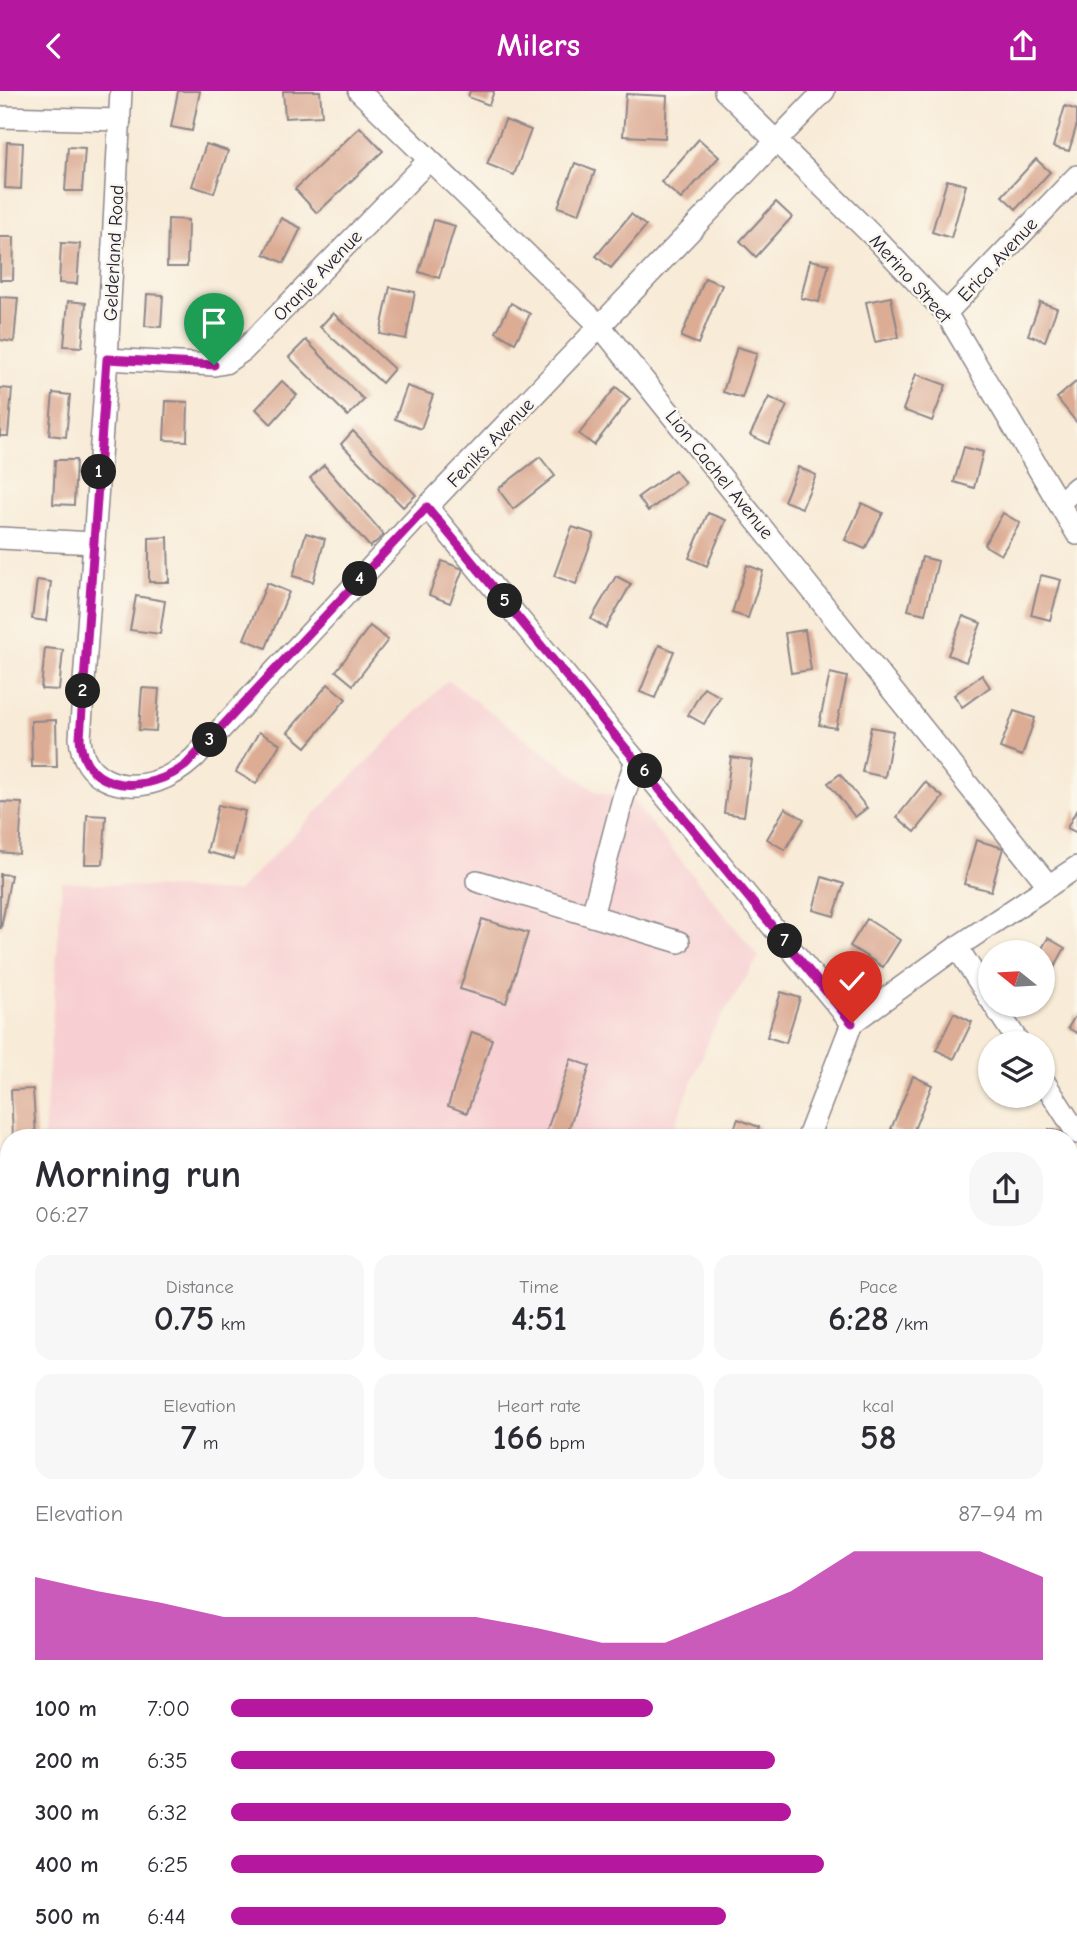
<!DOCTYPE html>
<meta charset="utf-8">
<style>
body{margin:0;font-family:"Comic Neue",sans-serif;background:#f7f7f7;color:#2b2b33;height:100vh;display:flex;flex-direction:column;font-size:26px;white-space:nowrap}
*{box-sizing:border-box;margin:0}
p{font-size:23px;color:#7c7c81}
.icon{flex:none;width:38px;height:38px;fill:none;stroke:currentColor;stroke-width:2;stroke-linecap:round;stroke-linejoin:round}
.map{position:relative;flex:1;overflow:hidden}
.panel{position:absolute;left:0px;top:1038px;width:1078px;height:831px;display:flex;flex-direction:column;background:#fff;border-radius:28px 28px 0 0;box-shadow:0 2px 5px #0004}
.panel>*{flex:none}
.needle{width:46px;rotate:288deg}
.controls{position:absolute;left:978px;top:849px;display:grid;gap:14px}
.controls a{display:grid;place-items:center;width:77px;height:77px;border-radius:50%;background:#fff;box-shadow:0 2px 5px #0004;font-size:35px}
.pin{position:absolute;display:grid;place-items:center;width:60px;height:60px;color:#fff;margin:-72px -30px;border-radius:50% 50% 50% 0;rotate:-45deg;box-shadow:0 0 7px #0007}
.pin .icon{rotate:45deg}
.km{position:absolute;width:35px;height:35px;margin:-18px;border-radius:50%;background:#222;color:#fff;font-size:19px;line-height:35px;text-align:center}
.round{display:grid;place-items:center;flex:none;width:74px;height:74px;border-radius:28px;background:#f7f7f7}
.head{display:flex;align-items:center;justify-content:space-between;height:119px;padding:0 35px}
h1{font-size:38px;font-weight:700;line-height:52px}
.metrics{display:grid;grid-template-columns:repeat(3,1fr);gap:10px;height:119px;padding:7px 35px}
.metrics div{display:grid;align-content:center;border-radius:18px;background:#f7f7f7;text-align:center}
.metrics b{font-size:35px;font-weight:700}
.metrics small{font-size:19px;font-weight:400}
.metrics p{font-size:19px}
.chart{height:196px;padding:14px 35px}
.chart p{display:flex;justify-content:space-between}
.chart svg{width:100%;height:126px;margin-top:7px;fill:#b5179e;opacity:.7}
ul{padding:0 35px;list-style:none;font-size:23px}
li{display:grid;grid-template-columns:112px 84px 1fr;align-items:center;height:52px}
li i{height:18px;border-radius:9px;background:#b5179e}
header{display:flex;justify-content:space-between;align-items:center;height:91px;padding:0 35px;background:#b5179e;color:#fff;font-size:32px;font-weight:700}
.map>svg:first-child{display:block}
</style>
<header><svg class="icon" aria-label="back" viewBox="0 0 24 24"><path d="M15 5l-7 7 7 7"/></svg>Milers<svg class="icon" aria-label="share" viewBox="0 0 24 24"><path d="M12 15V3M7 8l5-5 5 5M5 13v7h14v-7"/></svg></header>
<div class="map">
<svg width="1077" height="1868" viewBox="0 0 1077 1868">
<rect width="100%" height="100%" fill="#fbf7ec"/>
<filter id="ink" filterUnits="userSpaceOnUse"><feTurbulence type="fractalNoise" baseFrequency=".0143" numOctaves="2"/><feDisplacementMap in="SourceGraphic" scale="14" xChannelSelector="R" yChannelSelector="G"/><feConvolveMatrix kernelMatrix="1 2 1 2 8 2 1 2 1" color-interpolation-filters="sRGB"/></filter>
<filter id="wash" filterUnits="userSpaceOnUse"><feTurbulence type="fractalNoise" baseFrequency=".00686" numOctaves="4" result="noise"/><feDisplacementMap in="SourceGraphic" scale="28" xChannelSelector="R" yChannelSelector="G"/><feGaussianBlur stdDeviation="1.57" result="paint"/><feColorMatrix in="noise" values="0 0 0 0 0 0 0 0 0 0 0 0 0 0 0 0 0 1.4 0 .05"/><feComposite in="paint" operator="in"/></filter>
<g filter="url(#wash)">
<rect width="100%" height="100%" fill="#f8ebd7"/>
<g fill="#f7cfd2">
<polygon points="448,589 595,700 631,708 759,866 712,941 670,1046 44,1046 62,791 237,801"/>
<polygon points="0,1377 9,1380 9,1860 288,1860 288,1868 0,1868"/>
<rect x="300" y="1860" width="312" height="8"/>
<polygon points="620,1860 836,1860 836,1868 619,1868"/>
</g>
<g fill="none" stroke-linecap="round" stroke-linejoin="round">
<polyline stroke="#5abcd9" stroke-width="4.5" points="0,1491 9,1461"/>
</g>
<g id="blocks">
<g fill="#dcac94">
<polygon points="178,0 200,0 192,40 171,36"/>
<polygon points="283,0 320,0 322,25 285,27"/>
<polygon points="470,0 494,0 489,14 468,6"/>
<polygon points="626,3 667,5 665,47 623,45"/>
<polygon points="1065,15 1077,19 1077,33 1069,60 1053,56"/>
<polygon points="505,29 531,39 514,84 487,73"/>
<polygon points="360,36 383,60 317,122 295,98"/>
<polygon points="699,48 719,66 681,108 661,91"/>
<polygon points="7,51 23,52 21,98 5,97"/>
<polygon points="206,53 228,60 214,102 192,95"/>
<polygon points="68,56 85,57 82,100 65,100"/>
<polygon points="1036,68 1050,81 1016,118 1002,105"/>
<polygon points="575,72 595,80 579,123 558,116"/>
<polygon points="947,89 966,94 951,147 932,141"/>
<polygon points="776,111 792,126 756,166 740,150"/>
<polygon points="631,123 646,135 611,177 596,165"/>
<polygon points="281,127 301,137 284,172 264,163"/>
<polygon points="168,128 188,129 187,176 167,176"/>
<polygon points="434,129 455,135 439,187 419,181"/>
<polygon points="0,146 14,146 13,189 0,189"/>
<polygon points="61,152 80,153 77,193 59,192"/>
<polygon points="810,169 829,173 819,211 801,207"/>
<polygon points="705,187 722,194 698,253 681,246"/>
<polygon points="390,196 415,201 406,248 380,243"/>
<polygon points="147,203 163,204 161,236 145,235"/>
<polygon points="0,206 18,207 14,251 0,249"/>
<polygon points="891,206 899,246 875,251 866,211"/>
<polygon points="68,210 86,212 82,256 64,255"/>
<polygon points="1040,211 1057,217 1045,250 1028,244"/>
<polygon points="511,212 530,223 515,252 496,241"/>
<polygon points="333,222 394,278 382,292 320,236"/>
<polygon points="306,249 364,309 348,325 289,266"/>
<polygon points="737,256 757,262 742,307 723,301"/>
<polygon points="916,283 946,294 932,330 903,319"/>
<polygon points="282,290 297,304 271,333 256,318"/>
<polygon points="1077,290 1077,332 1057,307"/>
<polygon points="407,295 433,304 421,338 395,328"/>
<polygon points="616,296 630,308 594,354 579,343"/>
<polygon points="0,297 12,298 8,345 0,345"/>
<polygon points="53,302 70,304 66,346 49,344"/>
<polygon points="769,306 787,315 768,353 750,344"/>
<polygon points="166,310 188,311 187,350 164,349"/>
<polygon points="353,340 416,404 403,416 341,353"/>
<polygon points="964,356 983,361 974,397 954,391"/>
<polygon points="540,366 555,385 513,418 498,398"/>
<polygon points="55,369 76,369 74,414 53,413"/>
<polygon points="324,374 384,444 370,456 310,387"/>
<polygon points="798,376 816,384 802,417 784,410"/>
<polygon points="675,379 685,392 648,420 638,406"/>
<polygon points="862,412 883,422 865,458 845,449"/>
<polygon points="708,422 726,429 707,475 689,467"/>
<polygon points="1003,422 1020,432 1001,464 984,454"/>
<polygon points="572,436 594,443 576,493 554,485"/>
<polygon points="306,442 325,448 313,491 293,485"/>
<polygon points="168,446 169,491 149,491 149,447"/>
<polygon points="922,466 938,470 925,523 908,519"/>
<polygon points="442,470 463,478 450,512 429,504"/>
<polygon points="747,474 763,480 748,527 732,522"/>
<polygon points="1041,484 1061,489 1050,529 1031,524"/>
<polygon points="616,485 631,493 606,537 591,528"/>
<polygon points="37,489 51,491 46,530 32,528"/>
<polygon points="267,492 289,501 266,557 244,548"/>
<polygon points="136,505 165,510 160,543 130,539"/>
<polygon points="963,525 981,532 966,571 948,564"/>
<polygon points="370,535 388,549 353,594 336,580"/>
<polygon points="805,539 811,579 791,582 785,542"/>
<polygon points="659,554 674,560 655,607 640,601"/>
<polygon points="45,557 63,559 59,599 41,598"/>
<polygon points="830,582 847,586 836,637 819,634"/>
<polygon points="982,584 990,596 962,616 954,604"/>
<polygon points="328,593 346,608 306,656 288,641"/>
<polygon points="704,596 720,606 704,633 688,624"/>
<polygon points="142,597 159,598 156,640 139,639"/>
<polygon points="1014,620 1035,627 1022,665 1000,657"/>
<polygon points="56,629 57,676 32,676 31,630"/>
<polygon points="871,636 893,640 885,686 862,681"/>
<polygon points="259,641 280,653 256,693 236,681"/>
<polygon points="731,666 752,669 744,725 724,722"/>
<polygon points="840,683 867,717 855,726 828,692"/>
<polygon points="925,691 943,706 915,741 897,726"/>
<polygon points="0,711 22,712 19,763 0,761"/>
<polygon points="218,714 245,720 234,768 207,761"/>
<polygon points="785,717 804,728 785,759 767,748"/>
<polygon points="1077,718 1077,742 1067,737"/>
<polygon points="87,724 106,725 103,773 85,773"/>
<polygon points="976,749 1003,757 991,800 964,793"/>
<polygon points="0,783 11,784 1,837 0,837"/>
<polygon points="822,786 844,793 834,825 813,819"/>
<polygon points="482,828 528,842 506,912 460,898"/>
<polygon points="867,828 900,849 883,876 850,855"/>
<polygon points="1048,847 1065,857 1046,891 1043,890 1043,861 1040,861"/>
<polygon points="781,901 800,907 786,952 767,946"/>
<polygon points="954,922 972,931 954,968 936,959"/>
<polygon points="1077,922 1077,942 1068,937"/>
<polygon points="472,941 492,948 467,1022 448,1015"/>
<polygon points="571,968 590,975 566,1046 561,1046 546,1042"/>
<polygon points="913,985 932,994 911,1046 891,1038"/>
<polygon points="33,998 36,1046 13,1046 11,999"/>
<polygon points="738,1028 759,1036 755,1046 731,1046"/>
<polygon points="1049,1038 1064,1042 1063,1046 1047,1046"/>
<polygon points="1077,1595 1077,1650 1069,1647 1069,1614"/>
<polygon points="336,1860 367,1860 362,1868 331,1868"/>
<polygon points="389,1860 414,1860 409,1868 384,1868"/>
<polygon points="427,1860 455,1860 451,1868 423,1868"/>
<polygon points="481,1860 508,1860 504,1868 476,1868"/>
<polygon points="526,1860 562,1860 561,1868 526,1868"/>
<polygon points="669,1860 704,1860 703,1868 669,1868"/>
<polygon points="713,1860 745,1860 745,1868 712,1868"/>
<polygon points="760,1860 785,1860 785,1868 759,1868"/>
<rect x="850" y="1860" width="41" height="8"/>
</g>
</g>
</g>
<g filter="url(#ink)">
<use href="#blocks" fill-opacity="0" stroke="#8d8689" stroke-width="2"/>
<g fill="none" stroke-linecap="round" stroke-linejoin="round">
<defs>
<g id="minor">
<path d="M121,0l-14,268 -27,379c2,41 41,55 77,43 15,-5 26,-13 37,-23l233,-251 397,-416"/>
<polyline points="359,0 601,236 1049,795"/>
<polyline points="725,0 876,148 946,222 1077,443"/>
<polyline points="0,26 120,29"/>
<polyline points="946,222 1077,85"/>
<polyline points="107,268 214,274 225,272 244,259 429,69"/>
<polyline points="1059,412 1077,396"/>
<polyline points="427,416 852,932"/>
<polyline points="0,447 94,452"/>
<polyline points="477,790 679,851"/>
<polyline points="592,825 623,707 636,669"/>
<polyline points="957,856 990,908"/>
<polyline points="994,914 1019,952"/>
<polyline points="1043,989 1077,1042"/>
<polyline points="808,1046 852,932 957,856 1077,776"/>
<polyline points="0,1110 9,1128"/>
<polyline points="1069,1116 1077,1111"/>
<polyline points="0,1174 9,1176"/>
<polyline points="0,1316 9,1249"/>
<polyline points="1069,1549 1077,1552"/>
<polyline points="1072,1868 1077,1813"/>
</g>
<g id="highway">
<polyline points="0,1346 9,1349"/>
<polyline points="1069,1766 1077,1769"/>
<polyline points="1069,1793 1077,1796"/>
</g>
</defs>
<use href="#minor" stroke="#8d8689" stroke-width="24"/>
<use href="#highway" stroke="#8d8689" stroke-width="35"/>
<use href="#minor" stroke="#fff" stroke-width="21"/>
<use href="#highway" stroke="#f9be6d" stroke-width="32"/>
</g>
</g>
<g fill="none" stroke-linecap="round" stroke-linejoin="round" filter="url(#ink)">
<defs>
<path id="route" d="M214,274l-107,-6 -27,379c3,58 70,55 106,27l241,-258 425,516"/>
</defs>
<use href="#route" stroke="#fff" stroke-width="14"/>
<use href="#route" stroke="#b5179e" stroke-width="9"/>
</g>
<g text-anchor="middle" stroke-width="5" stroke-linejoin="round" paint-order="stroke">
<g font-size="19" fill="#22223b" stroke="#fbf7ec">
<text transform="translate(113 162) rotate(-87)" y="7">Gelderland Road</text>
<text transform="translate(997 168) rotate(-47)" y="7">Erica Avenue</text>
<text transform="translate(317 184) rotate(-46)" y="7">Oranje Avenue</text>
<text transform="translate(911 187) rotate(48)" y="7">Merino Street</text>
<text transform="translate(490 351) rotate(-46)" y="7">Feniks Avenue</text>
<text transform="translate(720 383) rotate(51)" y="7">Lion Cachel Avenue</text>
</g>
</g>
</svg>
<div class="controls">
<a><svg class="needle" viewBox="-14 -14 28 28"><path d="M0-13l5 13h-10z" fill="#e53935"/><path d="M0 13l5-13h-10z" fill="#7c7c81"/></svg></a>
<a><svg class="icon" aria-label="layers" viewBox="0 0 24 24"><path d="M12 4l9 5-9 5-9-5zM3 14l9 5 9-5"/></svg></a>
</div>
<div class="pin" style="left:214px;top:274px;background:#1e9e55"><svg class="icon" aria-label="arrive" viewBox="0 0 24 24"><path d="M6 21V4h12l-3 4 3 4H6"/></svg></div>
<div class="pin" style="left:852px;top:932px;background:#d93025"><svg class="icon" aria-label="check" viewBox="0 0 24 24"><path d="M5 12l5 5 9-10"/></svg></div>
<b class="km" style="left:99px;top:381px">1</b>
<b class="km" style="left:83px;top:600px">2</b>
<b class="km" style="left:210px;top:649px">3</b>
<b class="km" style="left:360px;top:488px">4</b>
<b class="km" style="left:505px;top:510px">5</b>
<b class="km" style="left:645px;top:680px">6</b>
<b class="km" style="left:785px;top:850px">7</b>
<section class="panel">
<div class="head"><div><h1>Morning run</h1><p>06:27</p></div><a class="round"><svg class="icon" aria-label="share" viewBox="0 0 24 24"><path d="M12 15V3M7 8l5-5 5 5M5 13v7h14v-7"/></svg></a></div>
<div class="metrics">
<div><p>Distance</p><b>0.75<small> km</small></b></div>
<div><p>Time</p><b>4:51</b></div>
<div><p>Pace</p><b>6:28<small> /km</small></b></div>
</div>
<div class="metrics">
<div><p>Elevation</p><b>7<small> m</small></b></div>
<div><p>Heart rate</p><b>166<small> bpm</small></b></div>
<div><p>kcal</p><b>58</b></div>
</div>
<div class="chart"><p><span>Elevation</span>87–94 m</p>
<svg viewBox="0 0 160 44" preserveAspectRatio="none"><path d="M0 44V15L10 20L20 24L30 29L40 29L50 29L60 29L70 29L80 33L90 38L100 38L110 29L120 20L130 6L140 6L150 6L160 15V44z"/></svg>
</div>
<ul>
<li><b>100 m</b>7:00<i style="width:52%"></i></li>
<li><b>200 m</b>6:35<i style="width:67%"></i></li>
<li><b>300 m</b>6:32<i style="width:69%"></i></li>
<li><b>400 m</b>6:25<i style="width:73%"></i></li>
<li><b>500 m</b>6:44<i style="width:61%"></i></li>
</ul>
</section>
</div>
